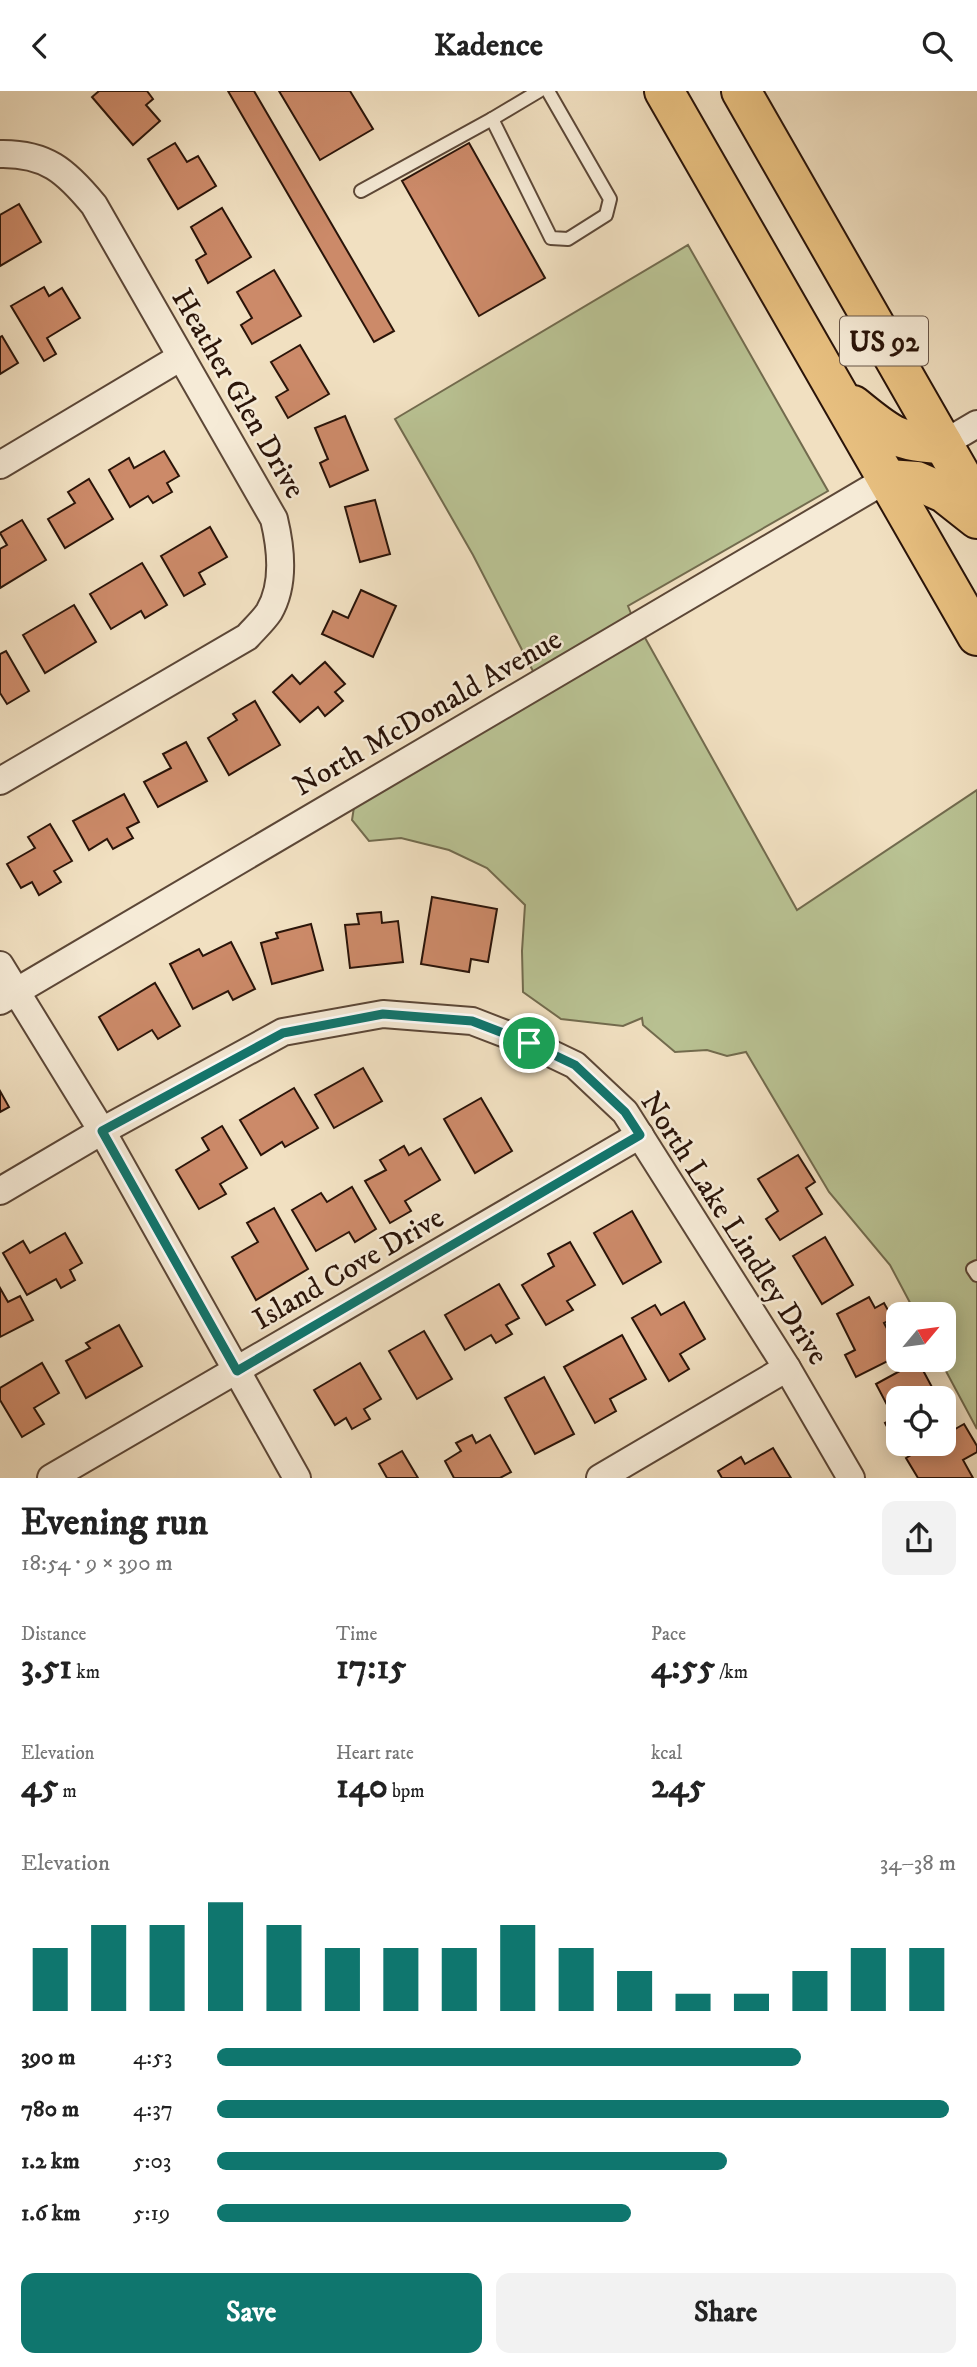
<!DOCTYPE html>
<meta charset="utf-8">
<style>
body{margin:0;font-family:"IM FELL DW Pica",serif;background:#f2f2f2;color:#222;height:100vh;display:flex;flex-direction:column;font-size:26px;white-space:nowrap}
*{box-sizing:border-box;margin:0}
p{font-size:23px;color:#767676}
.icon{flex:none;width:38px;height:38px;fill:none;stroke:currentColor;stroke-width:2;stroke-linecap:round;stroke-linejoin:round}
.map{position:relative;height:1387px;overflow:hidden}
.panel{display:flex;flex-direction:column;background:#fff;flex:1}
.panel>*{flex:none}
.needle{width:46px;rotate:61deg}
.controls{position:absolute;left:886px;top:1211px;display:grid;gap:14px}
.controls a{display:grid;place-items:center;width:70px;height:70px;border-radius:14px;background:#fff;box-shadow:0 4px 18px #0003;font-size:35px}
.pin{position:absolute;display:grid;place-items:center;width:60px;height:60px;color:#fff;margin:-30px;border:4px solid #fff;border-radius:50%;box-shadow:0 2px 7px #0007}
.round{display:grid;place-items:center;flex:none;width:74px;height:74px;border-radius:14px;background:#f2f2f2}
.headline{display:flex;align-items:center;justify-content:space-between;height:119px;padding:0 21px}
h1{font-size:38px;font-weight:700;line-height:52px}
.figures{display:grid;grid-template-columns:repeat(3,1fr);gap:10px;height:119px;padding:7px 21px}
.figures div{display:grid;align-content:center}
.figures b{font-size:35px;font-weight:700}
.figures small{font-size:19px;font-weight:400}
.figures p{font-size:19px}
.chart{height:196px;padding:14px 21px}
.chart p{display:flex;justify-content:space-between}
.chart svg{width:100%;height:126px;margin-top:7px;stroke:#0f766e;stroke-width:6}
.primary-button{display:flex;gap:14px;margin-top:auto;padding:14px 21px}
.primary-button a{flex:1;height:80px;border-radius:14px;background:#0f766e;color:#fff;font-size:28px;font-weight:700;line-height:80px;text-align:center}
.primary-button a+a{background:#f2f2f2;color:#222}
ul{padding:0 21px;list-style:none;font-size:23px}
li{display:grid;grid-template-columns:112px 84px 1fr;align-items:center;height:52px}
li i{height:18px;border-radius:9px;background:#0f766e}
header{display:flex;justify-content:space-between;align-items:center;height:91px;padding:0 21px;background:#fff;font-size:32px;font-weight:700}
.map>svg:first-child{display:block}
</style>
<header><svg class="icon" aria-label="back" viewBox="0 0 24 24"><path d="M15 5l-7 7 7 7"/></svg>Kadence<svg class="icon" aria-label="search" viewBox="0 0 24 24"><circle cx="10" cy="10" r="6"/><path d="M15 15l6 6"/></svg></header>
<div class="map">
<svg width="977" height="1387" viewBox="0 0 977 1387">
<rect width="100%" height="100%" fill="#f1e0c1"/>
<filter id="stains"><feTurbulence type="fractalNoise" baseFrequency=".00286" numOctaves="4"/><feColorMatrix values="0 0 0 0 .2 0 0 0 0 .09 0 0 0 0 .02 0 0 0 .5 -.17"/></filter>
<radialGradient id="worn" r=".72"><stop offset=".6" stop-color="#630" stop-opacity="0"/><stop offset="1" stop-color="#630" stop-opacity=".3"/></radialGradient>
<g fill="#b9c293" stroke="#726b4e" stroke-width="2">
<polygon points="688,154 828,400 628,515 632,525 534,582 473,464 395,328"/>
<polygon points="644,545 797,819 977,699 977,1338 940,1269 943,1269 943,1223 916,1223 890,1174 829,1101 746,961 727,965 707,959 675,961 643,934 642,927 623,935 561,928 523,901 522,860 525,814 487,777 449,759 401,747 369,750 352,729 354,716"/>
</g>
<g fill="#cc8a69" stroke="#2a1409" stroke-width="2">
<polygon points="99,0 147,0 153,8 146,14 160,30 133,54 92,6"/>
<polygon points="228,0 254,0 394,240 374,251"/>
<polygon points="279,0 350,0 373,38 320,69"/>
<polygon points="175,52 187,71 198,65 216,95 178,118 148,68"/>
<polygon points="469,52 545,187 479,225 402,90"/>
<polygon points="19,113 41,151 0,175 0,124"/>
<polygon points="222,117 251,166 208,192 196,169 206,163 191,136"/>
<polygon points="274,179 301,225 252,253 241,234 252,227 237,201"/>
<polygon points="44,196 49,205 62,197 80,227 47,247 56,263 44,270 11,215"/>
<polygon points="2,245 18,272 0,283 0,246"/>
<polygon points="300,254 329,303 288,327 276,306 288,299 271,271"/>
<polygon points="345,325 368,379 330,396 320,372 328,368 315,337"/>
<polygon points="164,360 179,385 167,392 172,401 153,412 148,405 130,416 109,379 129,367 134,377"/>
<polygon points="89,388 113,428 65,457 48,428 75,412 68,401"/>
<polygon points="375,409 390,463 360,471 345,416"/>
<polygon points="22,429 46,469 0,497 0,458 7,454 0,442"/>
<polygon points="210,436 227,466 199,482 205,493 184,505 161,465"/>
<polygon points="142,472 167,514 145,527 141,520 111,538 90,503"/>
<polygon points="361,499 396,515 373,566 322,543 333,520 348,527"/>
<polygon points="74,514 96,551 45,582 23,544"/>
<polygon points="6,560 29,600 7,613 0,602 0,563"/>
<polygon points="325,571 345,593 335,601 343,610 325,625 318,616 300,631 273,601 292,584 300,593"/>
<polygon points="255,610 280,654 229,684 208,647 237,629 233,623"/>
<polygon points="186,651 207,690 158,716 144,691 171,677 163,663"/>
<polygon points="124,703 139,731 127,737 133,747 113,758 107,748 89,759 73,730"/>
<polygon points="50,733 72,770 54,780 61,791 39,804 32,791 21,797 7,773 35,757 28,746"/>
<polygon points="432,806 497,818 488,871 471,868 469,881 421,873"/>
<polygon points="381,821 382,832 398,830 403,871 350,877 345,834 359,833 357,823"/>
<polygon points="311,833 323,879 272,893 261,852 278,847 276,842"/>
<polygon points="231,851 255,898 233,909 228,900 193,918 170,873 199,858 203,865"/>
<polygon points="155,892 180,935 158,948 152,939 118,959 99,926"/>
<polygon points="363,977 382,1010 334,1037 315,1004"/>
<polygon points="294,997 318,1037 285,1056 282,1051 261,1064 240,1029"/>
<polygon points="0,1000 9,1016 0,1021"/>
<polygon points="481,1007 512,1060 475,1082 444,1028"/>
<polygon points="222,1035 247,1077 220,1093 226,1103 199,1118 176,1079 209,1059 202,1047"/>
<polygon points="404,1055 409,1064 421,1057 440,1089 405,1110 411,1120 390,1132 365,1090 386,1079 380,1069"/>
<polygon points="798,1064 815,1091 806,1097 822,1123 780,1149 766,1128 778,1120 758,1088"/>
<polygon points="352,1096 376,1138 355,1151 349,1141 316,1160 292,1119 321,1102 327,1111"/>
<polygon points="274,1117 308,1178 256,1209 232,1166 258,1151 247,1132"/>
<polygon points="632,1120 661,1171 623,1193 594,1142"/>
<polygon points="65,1142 82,1172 70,1179 75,1189 61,1197 56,1188 27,1204 3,1162 23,1150 30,1162"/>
<polygon points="825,1146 853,1194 822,1213 793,1165"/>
<polygon points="570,1151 595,1194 567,1210 573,1219 546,1234 522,1194 554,1175 548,1163"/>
<polygon points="499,1193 519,1227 506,1234 512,1243 496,1252 491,1244 465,1259 445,1224"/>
<polygon points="0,1197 8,1211 20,1205 33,1229 0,1246"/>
<polygon points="869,1206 875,1217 884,1212 893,1228 884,1232 898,1258 898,1265 856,1286 845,1264 855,1259 837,1223"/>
<polygon points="684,1211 705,1248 680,1263 689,1278 669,1290 632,1227 655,1214 661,1224"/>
<polygon points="119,1234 142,1275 86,1307 66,1270 90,1257 86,1252"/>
<polygon points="424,1240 452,1288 417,1308 389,1260"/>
<polygon points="622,1244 646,1288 610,1308 616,1320 595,1332 564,1276"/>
<polygon points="918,1270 933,1298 924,1302 927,1307 898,1307 898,1352 896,1353 885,1332 894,1327 876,1293"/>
<polygon points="42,1272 59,1302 34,1317 44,1333 22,1346 0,1309 0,1297"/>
<polygon points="360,1272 381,1308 364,1318 370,1328 352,1338 346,1327 335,1334 314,1299"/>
<polygon points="544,1286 574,1343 535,1363 505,1307"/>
<polygon points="964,1333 977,1355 977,1361 963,1369 973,1387 918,1387 906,1367 930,1353 943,1353 943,1345"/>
<polygon points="472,1344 476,1352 490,1344 511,1381 500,1387 454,1387 445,1370 461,1360 456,1352"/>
<polygon points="773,1357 791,1387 722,1387 718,1380 741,1366 745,1373"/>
<polygon points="402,1360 418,1387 387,1387 379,1373"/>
</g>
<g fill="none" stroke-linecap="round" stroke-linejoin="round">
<defs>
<g id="lane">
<polyline points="539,0 492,28 551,147 568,148 606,124 610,108 548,0"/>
<polyline points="361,100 492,28"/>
<polyline points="977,1176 973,1178 977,1184"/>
</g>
<g id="street">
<path d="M0,63c46,-1 66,17 94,51l180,314c7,29 11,66 -5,93 -6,9 -15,17 -22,25l-247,144"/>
<polyline points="943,353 977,333"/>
<polyline points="0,374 181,266"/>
<polyline points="0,874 102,1040 297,1387"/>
<polyline points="0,910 887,388"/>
<polyline points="0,1100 102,1040 283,941 383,923 472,930 529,952 575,974 625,1021 787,1277 851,1387"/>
<polyline points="51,1387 640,1044"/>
<polyline points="600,1387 787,1277"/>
</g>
<g id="primary">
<polyline points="664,0 977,545"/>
<polyline points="741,0 977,412"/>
<path d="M853,314c35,28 43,38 90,39"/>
<polyline points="887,388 917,390 944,402 977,428"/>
</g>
</defs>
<use href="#lane" stroke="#5c4737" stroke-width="16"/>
<use href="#street" stroke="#5c4737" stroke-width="30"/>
<use href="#primary" stroke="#2a1409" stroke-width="42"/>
<use href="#lane" stroke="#f6ebd7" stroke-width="12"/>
<use href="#street" stroke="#f6ebd7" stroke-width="26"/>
<use href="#primary" stroke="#e8c080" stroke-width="38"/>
</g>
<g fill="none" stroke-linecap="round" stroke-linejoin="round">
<defs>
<polygon id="route" points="383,923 472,930 529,952 575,974 625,1021 640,1044 237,1280 102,1040 283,942"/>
</defs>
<use href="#route" stroke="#fff" stroke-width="14"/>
<use href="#route" stroke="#0f766e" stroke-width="9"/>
</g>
<g text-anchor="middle" stroke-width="5" stroke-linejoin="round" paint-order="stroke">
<rect fill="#f6ebd7" stroke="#675447" stroke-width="2" x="840" y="225.5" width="88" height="49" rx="5"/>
<g font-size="28" font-weight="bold" fill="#2a1409">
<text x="884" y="260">US 92</text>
</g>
<g font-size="30" fill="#2a1409" stroke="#f6ebd7">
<text transform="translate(239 302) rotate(60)" y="10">Heather Glen Drive</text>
<text transform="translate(427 621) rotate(-30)" y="10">North McDonald Avenue</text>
<text transform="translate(735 1137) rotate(57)" y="10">North Lake Lindley Drive</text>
<text transform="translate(348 1177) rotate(-30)" y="10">Island Cove Drive</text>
</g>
</g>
<rect width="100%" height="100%" filter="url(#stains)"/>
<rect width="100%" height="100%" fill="url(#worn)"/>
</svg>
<div class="controls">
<a><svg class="needle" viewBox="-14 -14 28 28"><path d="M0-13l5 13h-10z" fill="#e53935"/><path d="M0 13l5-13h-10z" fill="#767676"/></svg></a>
<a><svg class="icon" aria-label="locate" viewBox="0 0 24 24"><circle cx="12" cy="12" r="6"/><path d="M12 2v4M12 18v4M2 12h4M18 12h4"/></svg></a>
</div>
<div class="pin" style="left:529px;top:952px;background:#1e9e55"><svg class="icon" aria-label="arrive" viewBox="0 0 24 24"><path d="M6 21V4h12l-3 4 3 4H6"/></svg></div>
</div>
<section class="panel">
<div class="headline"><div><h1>Evening run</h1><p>18:54 · 9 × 390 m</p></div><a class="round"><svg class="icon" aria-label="share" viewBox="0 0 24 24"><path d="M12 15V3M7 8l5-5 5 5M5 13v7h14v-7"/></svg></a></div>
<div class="figures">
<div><p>Distance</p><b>3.51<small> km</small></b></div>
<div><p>Time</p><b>17:15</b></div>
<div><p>Pace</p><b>4:55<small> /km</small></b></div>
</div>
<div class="figures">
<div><p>Elevation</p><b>45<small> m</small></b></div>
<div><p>Heart rate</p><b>140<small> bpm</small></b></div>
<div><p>kcal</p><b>245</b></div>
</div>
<div class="chart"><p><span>Elevation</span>34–38 m</p>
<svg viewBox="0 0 160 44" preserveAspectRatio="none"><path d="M5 44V22M15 44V14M25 44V14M35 44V6M45 44V14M55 44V22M65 44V22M75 44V22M85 44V14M95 44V22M105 44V30M115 44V38M125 44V38M135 44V30M145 44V22M155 44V22"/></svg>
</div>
<ul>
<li><b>390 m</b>4:53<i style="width:79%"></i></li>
<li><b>780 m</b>4:37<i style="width:99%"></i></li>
<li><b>1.2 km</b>5:03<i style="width:69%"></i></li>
<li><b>1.6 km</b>5:19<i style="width:56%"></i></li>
</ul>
<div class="primary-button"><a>Save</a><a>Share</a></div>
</section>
